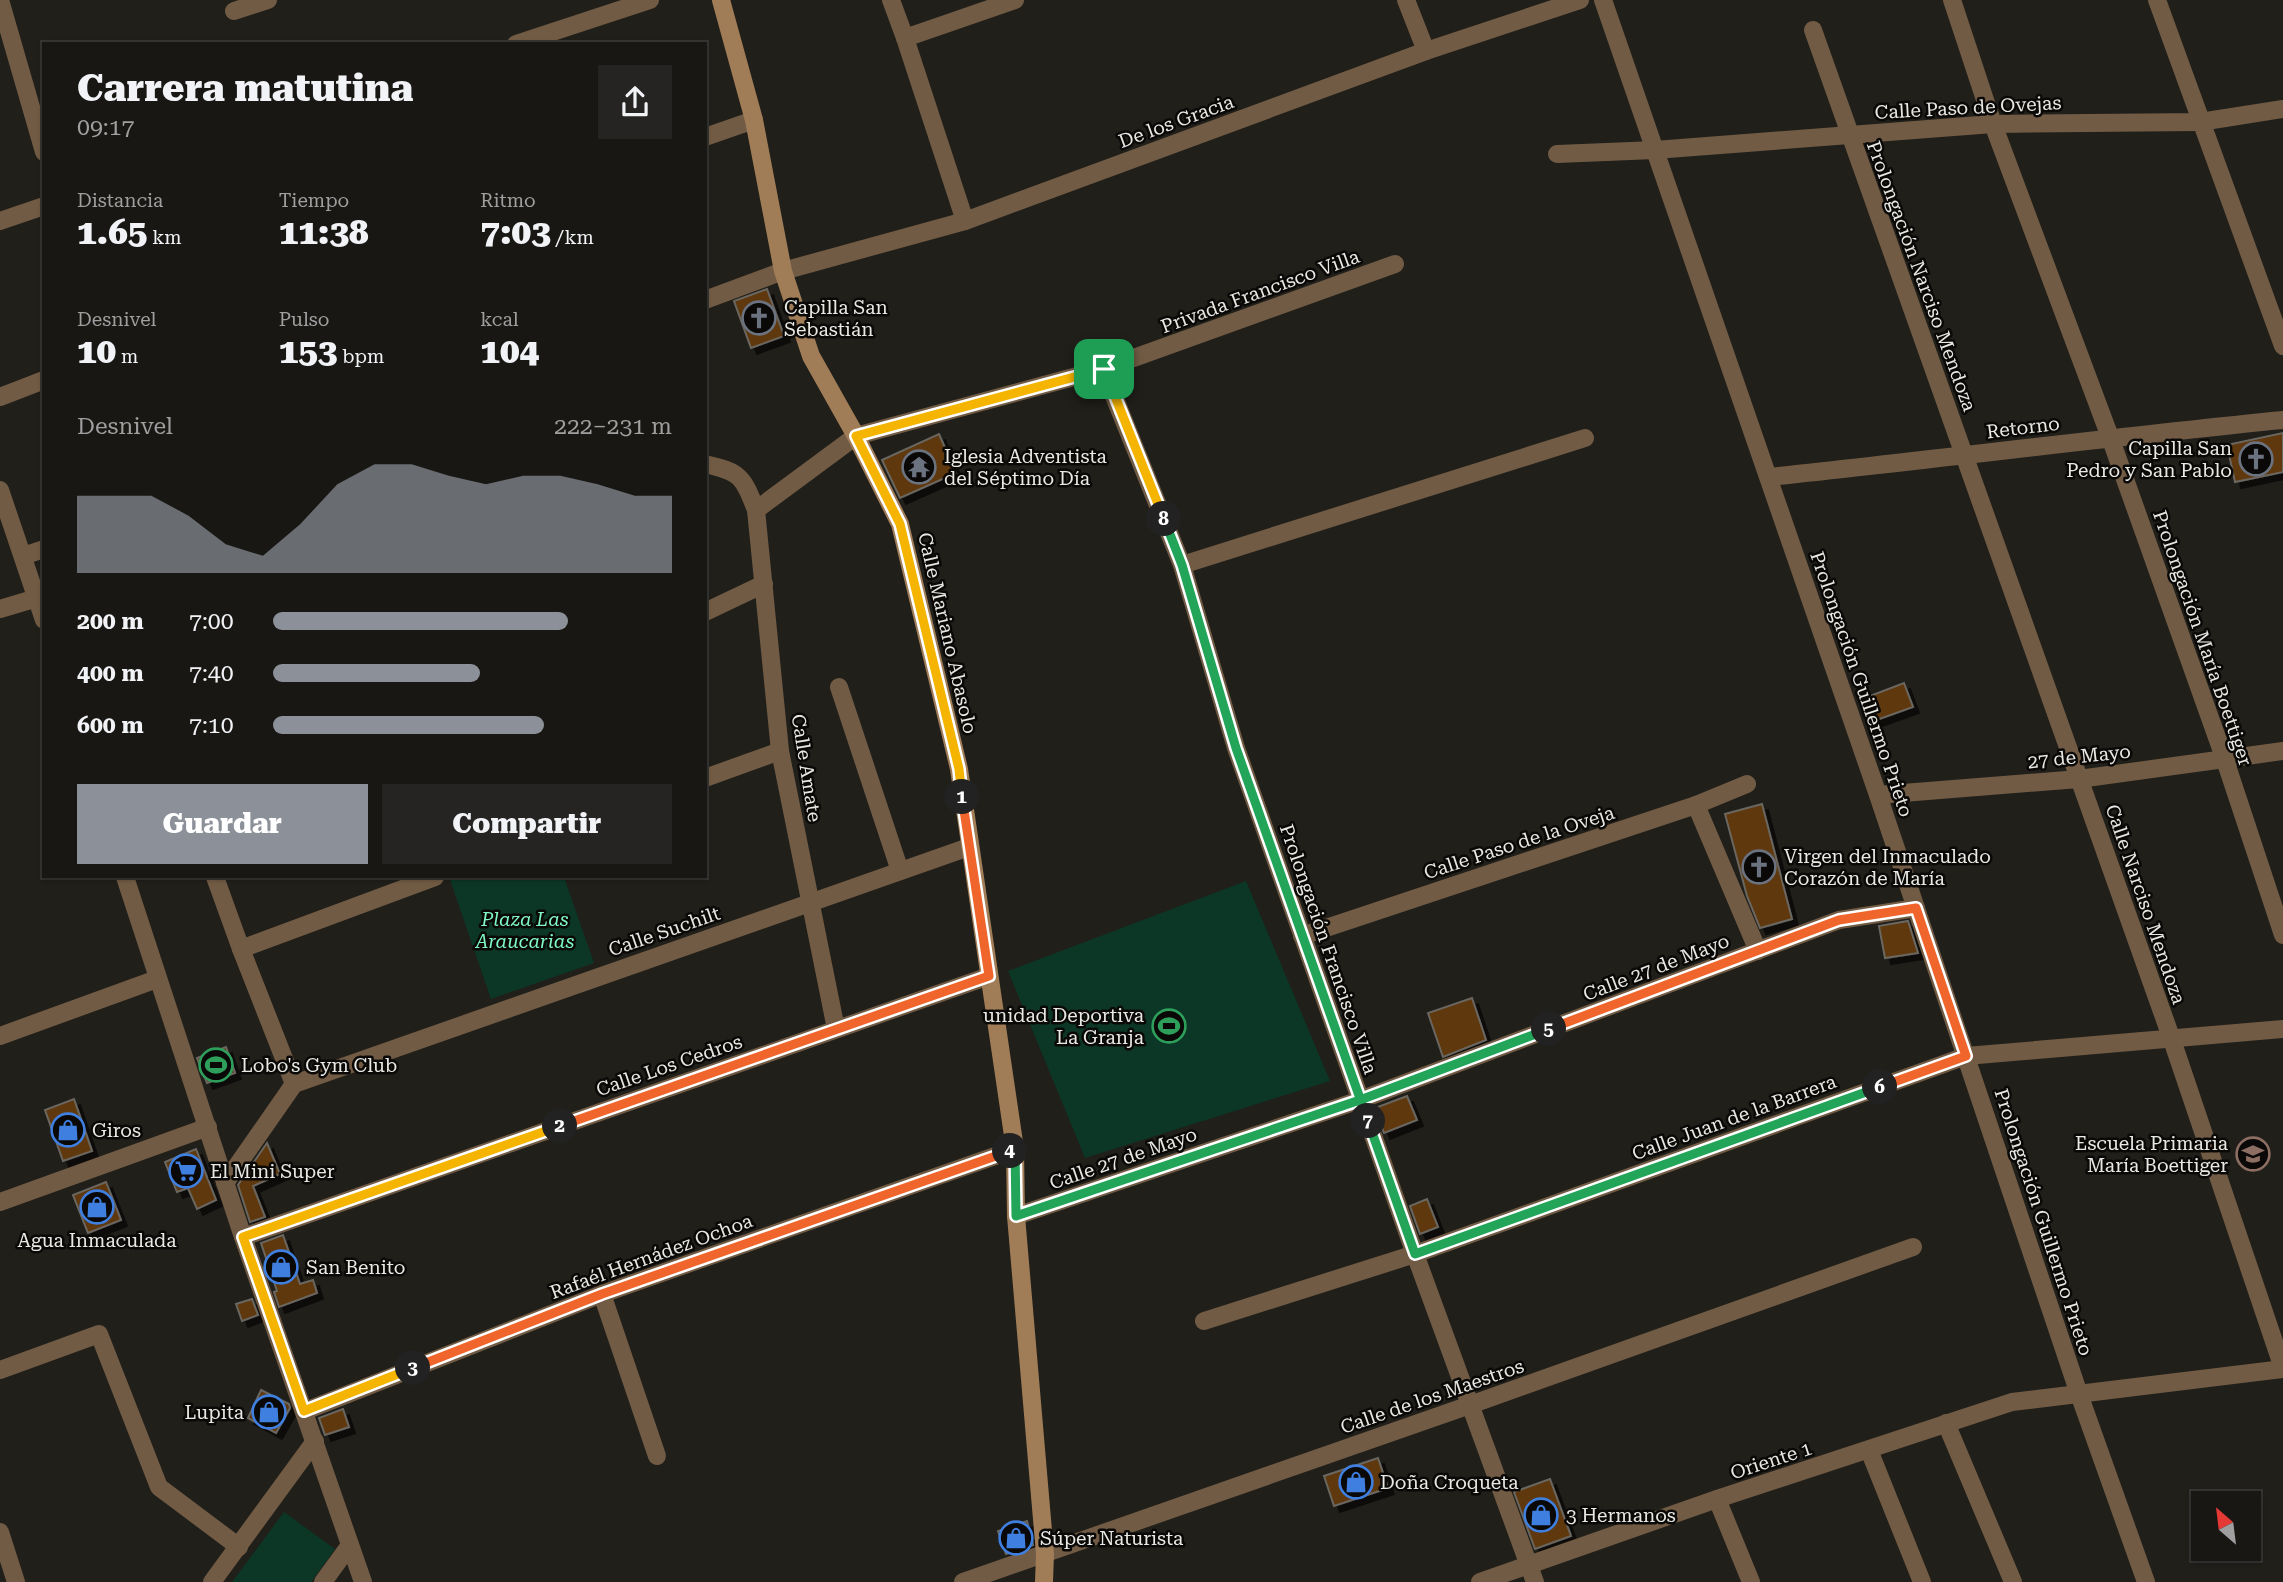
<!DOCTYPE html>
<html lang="es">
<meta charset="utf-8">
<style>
body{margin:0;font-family:"Roboto Serif",serif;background:#252422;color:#f1f3f6;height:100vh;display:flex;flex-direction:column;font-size:26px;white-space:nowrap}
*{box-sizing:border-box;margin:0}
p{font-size:23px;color:#9f9fa0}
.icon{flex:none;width:38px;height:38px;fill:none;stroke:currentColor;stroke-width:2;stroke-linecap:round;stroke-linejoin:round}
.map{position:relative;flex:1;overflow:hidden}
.panel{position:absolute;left:42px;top:42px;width:665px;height:836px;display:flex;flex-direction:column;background:#181714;border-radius:0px;box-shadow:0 2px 5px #0004,0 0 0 2px #363634}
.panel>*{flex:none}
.needle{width:46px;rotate:332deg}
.fabs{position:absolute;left:2191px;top:1491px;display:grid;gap:14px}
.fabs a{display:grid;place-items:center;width:70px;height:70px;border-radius:0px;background:#181714;box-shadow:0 2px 5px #0004,0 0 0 2px #363634;font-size:35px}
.pin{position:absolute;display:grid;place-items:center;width:60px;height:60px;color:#fff;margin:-30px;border-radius:14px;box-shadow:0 4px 10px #0006}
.km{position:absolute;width:35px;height:35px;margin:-18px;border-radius:50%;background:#222;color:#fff;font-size:19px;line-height:35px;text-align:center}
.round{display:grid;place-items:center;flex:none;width:74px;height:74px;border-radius:0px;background:#252422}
.headline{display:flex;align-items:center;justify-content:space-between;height:119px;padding:0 35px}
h1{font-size:38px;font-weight:800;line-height:52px}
.stats{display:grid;grid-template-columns:repeat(3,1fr);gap:10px;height:119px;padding:7px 35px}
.stats div{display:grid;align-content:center}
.stats b{font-size:35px;font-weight:800}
.stats small{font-size:19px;font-weight:400}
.stats p{font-size:19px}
.chart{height:196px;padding:14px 35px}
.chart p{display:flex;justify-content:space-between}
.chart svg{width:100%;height:126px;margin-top:7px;fill:#8c9099;opacity:.7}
.button{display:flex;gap:14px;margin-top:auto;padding:14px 35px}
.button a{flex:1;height:80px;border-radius:0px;background:#8c9099;color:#fff;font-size:28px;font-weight:800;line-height:80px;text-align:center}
.button a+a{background:#252422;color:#f1f3f6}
ul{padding:0 35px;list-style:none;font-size:23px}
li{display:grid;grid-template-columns:112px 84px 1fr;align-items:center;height:52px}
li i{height:18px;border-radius:9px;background:#8c9099}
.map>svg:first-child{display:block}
</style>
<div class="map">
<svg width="2283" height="1582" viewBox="0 0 2283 1582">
<defs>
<filter id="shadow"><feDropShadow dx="6" dy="6" stdDeviation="0" flood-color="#0009"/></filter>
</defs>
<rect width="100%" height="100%" fill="#201f1a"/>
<g fill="#0c3727">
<polygon points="459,877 564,877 594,963 491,999 450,880"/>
<polygon points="1246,881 1330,1081 1085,1158 1008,971"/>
<polygon points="284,1512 335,1549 311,1582 232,1582"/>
</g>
<g fill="#5f3707" stroke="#6b6661" stroke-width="2" filter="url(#shadow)">
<polygon points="767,289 784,336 751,348 734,301"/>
<polygon points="2283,433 2283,472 2235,482 2227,445"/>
<polygon points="939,434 956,473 900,498 882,460"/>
<polygon points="1904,683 1913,707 1871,722 1862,699"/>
<polygon points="1762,804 1792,919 1760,928 1747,896 1725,814"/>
<polygon points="1908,921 1918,953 1885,958 1879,926"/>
<polygon points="1472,998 1486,1040 1443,1057 1428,1013"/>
<polygon points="226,1047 235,1073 207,1083 197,1058"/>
<polygon points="1407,1096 1417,1120 1384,1133 1375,1108"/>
<polygon points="74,1099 92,1151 63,1161 45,1110"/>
<polygon points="267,1143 280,1174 253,1186 265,1217 250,1222 238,1185"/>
<polygon points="196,1149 216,1200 197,1209 188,1188 177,1192 165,1162"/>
<polygon points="106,1182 121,1220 88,1233 73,1195"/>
<polygon points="1427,1199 1438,1227 1420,1234 1410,1206"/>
<polygon points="283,1235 300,1284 313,1280 317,1293 279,1307 274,1292 277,1291 261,1243"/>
<polygon points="252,1299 258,1315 242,1321 236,1304"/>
<polygon points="261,1390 289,1404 290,1408 276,1433 248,1418"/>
<polygon points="343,1409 349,1427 325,1435 319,1418"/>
<polygon points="1378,1458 1388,1488 1334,1506 1324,1476"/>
<polygon points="1550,1479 1571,1536 1535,1549 1514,1492"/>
<polygon points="1027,1521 1033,1545 1006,1554 998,1531"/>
</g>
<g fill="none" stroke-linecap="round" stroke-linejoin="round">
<g stroke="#715b44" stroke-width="18">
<polyline points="0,0 44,152"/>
<polyline points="891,0 905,38 965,221"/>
<polyline points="1406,0 1426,51"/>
<polyline points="1603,0 1878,795 2079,1394 2146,1582"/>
<polyline points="1952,0 1993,124 2110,437 2225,760 2283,935"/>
<polyline points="2157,0 2283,346"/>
<polyline points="234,11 268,0"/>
<polyline points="1813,30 2171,1037 2283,1368"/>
<polyline points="905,38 1015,0"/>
<polyline points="516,44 650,0"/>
<polyline points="705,137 754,120"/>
<polyline points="1557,154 1655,150 1993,124 2200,122 2283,109"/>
<polyline points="0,221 44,206"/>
<polyline points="705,300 783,271 965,221 1426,51 1580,0"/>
<polyline points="1103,369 1182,565 1236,748 1415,1254 1535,1582"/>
<polyline points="0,397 44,380"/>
<path d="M705,464c36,8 38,13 51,46l24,241 56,278"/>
<path d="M1769,477c171,-18 342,-40 514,-57"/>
<polyline points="0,490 44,620"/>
<polyline points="756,510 856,436 1103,369 1395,264"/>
<polyline points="23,556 44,549"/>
<polyline points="1182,565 1585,438"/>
<polyline points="0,609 37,598"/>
<polyline points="705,612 764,584"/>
<polyline points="839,687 900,871"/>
<polyline points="705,778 780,751"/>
<polyline points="1878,795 2079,779 2283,751"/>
<polyline points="1696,805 1758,951"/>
<polyline points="125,877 243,1237 363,1582"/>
<polyline points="215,877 241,949 294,1084"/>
<polyline points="1302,936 1696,805 1747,784"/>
<polyline points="241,949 435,877"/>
<polyline points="0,1036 157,979"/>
<polyline points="294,1084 969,847"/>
<polyline points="225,1183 294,1084"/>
<polyline points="0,1202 208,1127"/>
<polyline points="1016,1216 1360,1100 1839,920 1916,908"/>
<polyline points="243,1237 989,976"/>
<polyline points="602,1294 657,1456"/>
<polyline points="1204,1321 1415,1254 1966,1056 2283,1029"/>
<polyline points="0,1370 99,1334 159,1487 239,1547"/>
<polyline points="305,1411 602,1294 1015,1149"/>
<polyline points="1946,1423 2013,1582"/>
<polyline points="1869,1450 1922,1582"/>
<polyline points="1717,1499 1751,1582"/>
<polyline points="0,1532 16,1582"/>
<polyline points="212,1582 315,1441"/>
<polyline points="323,1582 350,1545"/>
<polyline points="963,1582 1470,1405 1913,1247"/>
<polyline points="1480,1582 1717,1499 2012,1402 2283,1369"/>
</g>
<polyline stroke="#a07d57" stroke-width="18" points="721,0 754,120 783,271 811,356 856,436 900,524 959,769 1015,1149 1016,1216 1045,1554 1044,1582"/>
</g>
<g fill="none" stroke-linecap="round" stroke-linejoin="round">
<defs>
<polyline id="split-1" points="962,797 959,769 900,524 856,436 1104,369"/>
<polyline id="split-2" points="560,1126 989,976 962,797"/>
<polyline id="split-3" points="413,1368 304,1411 243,1237 560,1126"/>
<polyline id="split-4" points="413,1368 602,1294 1010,1151"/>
<polyline id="split-5" points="1010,1151 1015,1149 1016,1216 1360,1100 1549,1029"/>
<polyline id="split-6" points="1549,1029 1839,920 1916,908 1966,1056 1880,1087"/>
<polyline id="split-7" points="1368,1121 1415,1254 1880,1087"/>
<polyline id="split-8" points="1164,519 1182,565 1236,748 1368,1121"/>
<polyline id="split-9" points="1104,369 1164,519"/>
</defs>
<use href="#split-1" stroke="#fff" stroke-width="14"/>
<use href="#split-2" stroke="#fff" stroke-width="14"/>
<use href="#split-3" stroke="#fff" stroke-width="14"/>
<use href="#split-4" stroke="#fff" stroke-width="14"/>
<use href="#split-5" stroke="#fff" stroke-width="14"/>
<use href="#split-6" stroke="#fff" stroke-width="14"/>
<use href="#split-7" stroke="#fff" stroke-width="14"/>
<use href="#split-8" stroke="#fff" stroke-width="14"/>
<use href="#split-9" stroke="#fff" stroke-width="14"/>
<use href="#split-1" stroke="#f5b400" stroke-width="9"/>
<use href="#split-2" stroke="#f0652b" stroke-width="9"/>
<use href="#split-3" stroke="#f5b400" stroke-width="9"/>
<use href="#split-4" stroke="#f0652b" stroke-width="9"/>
<use href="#split-5" stroke="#22a559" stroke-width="9"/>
<use href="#split-6" stroke="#f0652b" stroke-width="9"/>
<use href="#split-7" stroke="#22a559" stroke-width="9"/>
<use href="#split-8" stroke="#22a559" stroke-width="9"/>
<use href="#split-9" stroke="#f5b400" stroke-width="9"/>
</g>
<defs>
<symbol id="church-ring" viewBox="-11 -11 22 22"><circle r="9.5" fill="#0a0907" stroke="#6b7280" stroke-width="1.5"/><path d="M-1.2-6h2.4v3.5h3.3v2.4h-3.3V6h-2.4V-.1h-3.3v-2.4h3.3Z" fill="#6b7280"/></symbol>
<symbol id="temple-ring" viewBox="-11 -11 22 22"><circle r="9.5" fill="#0a0907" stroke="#6b7280" stroke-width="1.5"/><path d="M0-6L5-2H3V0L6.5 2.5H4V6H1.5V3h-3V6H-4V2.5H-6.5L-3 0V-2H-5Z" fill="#6b7280"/></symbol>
<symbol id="stadium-ring" viewBox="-11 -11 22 22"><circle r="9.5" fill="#0a0907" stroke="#2e9e5b" stroke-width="1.5"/><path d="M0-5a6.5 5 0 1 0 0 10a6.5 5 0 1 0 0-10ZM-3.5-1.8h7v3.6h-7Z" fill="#2e9e5b"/></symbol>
<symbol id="shop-ring" viewBox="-11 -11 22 22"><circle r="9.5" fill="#0a0907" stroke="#3f7fe0" stroke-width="1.5"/><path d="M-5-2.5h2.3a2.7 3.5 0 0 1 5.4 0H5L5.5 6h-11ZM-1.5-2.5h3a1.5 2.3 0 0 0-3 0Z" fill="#3f7fe0"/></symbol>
<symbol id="school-ring" viewBox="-11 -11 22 22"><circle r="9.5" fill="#0a0907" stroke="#8d6e63" stroke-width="1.5"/><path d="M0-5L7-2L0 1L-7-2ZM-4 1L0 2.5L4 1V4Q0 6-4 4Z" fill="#8d6e63"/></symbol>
<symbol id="supermarket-ring" viewBox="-11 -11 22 22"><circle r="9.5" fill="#0a0907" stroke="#3f7fe0" stroke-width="1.5"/><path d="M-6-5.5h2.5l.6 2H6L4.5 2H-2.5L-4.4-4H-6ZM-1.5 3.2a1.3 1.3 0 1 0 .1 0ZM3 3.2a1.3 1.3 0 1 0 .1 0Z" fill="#3f7fe0"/></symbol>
</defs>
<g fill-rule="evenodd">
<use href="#church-ring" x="740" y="299" width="38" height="38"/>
<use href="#church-ring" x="2237" y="440" width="38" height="38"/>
<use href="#temple-ring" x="900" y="448" width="38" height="38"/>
<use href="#church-ring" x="1740" y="848" width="38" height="38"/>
<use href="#stadium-ring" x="1150" y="1007" width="38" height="38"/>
<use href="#stadium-ring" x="197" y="1046" width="38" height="38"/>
<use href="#shop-ring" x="49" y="1111" width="38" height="38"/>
<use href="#school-ring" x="2234" y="1135" width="38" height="38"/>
<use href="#supermarket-ring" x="167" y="1152" width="38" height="38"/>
<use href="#shop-ring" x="78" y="1188" width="38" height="38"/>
<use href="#shop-ring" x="262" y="1248" width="38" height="38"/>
<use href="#shop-ring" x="250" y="1393" width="38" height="38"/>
<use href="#shop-ring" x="1337" y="1463" width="38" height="38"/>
<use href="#shop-ring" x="1522" y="1496" width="38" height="38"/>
<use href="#shop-ring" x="997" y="1519" width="38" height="38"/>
</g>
<g text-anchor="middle" stroke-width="5" stroke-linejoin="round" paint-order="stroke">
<g font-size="19" fill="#e8e8e4" stroke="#0a0907">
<text transform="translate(1968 107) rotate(-3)" y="7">Calle Paso de Ovejas</text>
<text transform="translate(1176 121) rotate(-20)" y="7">De los Gracia</text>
<text transform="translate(1922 276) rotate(70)" y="7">Prolongación Narciso Mendoza</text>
<text transform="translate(1260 291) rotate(-20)" y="7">Privada Francisco Villa</text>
<text transform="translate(2023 427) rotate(-7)" y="7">Retorno</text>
<text transform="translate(948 633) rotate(77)" y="7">Calle Mariano Abasolo</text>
<text transform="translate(2203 638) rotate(71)" y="7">Prolongación María Boettiger</text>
<text transform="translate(1862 684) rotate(71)" y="7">Prolongación Guillermo Prieto</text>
<text transform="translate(2079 756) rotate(-6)" y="7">27 de Mayo</text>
<text transform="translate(807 768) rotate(81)" y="7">Calle Amate</text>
<text transform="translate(1519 842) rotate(-18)" y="7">Calle Paso de la Oveja</text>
<text transform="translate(2146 904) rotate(71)" y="7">Calle Narciso Mendoza</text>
<text transform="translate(664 931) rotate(-19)" y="7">Calle Suchilt</text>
<text transform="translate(1329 949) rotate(71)" y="7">Prolongación Francisco Villa</text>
<text transform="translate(1656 967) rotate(-21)" y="7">Calle 27 de Mayo</text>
<text transform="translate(669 1065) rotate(-19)" y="7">Calle Los Cedros</text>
<text transform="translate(1734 1117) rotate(-20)" y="7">Calle Juan de la Barrera</text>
<text transform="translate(1123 1158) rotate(-19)" y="7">Calle 27 de Mayo</text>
<text transform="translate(2044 1222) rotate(72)" y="7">Prolongación Guillermo Prieto</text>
<text transform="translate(651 1256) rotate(-20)" y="7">Rafaél Hernádez Ochoa</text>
<text transform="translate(1432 1396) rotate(-19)" y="7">Calle de los Maestros</text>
<text transform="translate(1771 1460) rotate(-18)" y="7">Oriente 1</text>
</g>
<g font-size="19" fill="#e8e8e4" stroke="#0a0907" text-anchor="start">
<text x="784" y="314">Capilla San<tspan x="784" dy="22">Sebastián</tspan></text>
<text x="2232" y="455" text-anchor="end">Capilla San<tspan x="2232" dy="22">Pedro y San Pablo</tspan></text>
<text x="944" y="463">Iglesia Adventista<tspan x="944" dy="22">del Séptimo Día</tspan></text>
<text x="1784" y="863">Virgen del Inmaculado<tspan x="1784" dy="22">Corazón de María</tspan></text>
<text x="1144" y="1022" text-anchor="end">unidad Deportiva<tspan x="1144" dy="22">La Granja</tspan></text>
<text x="241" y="1072">Lobo's Gym Club</text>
<text x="92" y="1137">Giros</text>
<text x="2228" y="1150" text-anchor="end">Escuela Primaria<tspan x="2228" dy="22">María Boettiger</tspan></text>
<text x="210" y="1178">El Mini Super</text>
<text x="97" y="1247" text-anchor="middle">Agua Inmaculada</text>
<text x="306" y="1274">San Benito</text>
<text x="244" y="1419" text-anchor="end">Lupita</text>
<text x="1380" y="1489">Doña Croqueta</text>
<text x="1566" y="1522">3 Hermanos</text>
<text x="1040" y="1545">Súper Naturista</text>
</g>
<g font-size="19" font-style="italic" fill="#7ff8c5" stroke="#0a0907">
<text x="525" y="926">Plaza Las<tspan x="525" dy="22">Araucarias</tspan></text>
</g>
</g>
</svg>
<div class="fabs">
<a><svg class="needle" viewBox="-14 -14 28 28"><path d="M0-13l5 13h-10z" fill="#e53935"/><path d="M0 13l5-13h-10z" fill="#9f9fa0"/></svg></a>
</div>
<div class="pin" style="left:1104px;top:369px;background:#1e9e55"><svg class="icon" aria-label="arrive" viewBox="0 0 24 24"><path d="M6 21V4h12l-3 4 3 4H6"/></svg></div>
<b class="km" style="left:962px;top:797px">1</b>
<b class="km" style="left:560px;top:1126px">2</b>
<b class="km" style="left:413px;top:1368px">3</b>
<b class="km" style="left:1010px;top:1151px">4</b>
<b class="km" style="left:1549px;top:1029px">5</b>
<b class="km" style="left:1880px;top:1087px">6</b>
<b class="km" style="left:1368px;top:1121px">7</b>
<b class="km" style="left:1164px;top:519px">8</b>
<section class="panel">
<div class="headline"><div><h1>Carrera matutina</h1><p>09:17</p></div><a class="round"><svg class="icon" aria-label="share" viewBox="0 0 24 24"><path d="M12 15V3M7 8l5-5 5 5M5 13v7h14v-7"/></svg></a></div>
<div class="stats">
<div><p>Distancia</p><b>1.65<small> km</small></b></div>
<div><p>Tiempo</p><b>11:38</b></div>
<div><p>Ritmo</p><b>7:03<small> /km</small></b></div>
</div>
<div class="stats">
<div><p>Desnivel</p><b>10<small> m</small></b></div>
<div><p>Pulso</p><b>153<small> bpm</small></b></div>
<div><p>kcal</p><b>104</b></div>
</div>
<div class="chart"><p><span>Desnivel</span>222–231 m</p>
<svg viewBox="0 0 160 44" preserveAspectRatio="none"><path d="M0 44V17L10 17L20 17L30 24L40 34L50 38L60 27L70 13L80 6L90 6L100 10L110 13L120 10L130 10L140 13L150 17L160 17V44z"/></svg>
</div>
<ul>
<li><b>200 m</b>7:00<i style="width:74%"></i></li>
<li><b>400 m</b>7:40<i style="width:52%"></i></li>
<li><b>600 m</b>7:10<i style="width:68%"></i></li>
</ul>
<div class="button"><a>Guardar</a><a>Compartir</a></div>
</section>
</div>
